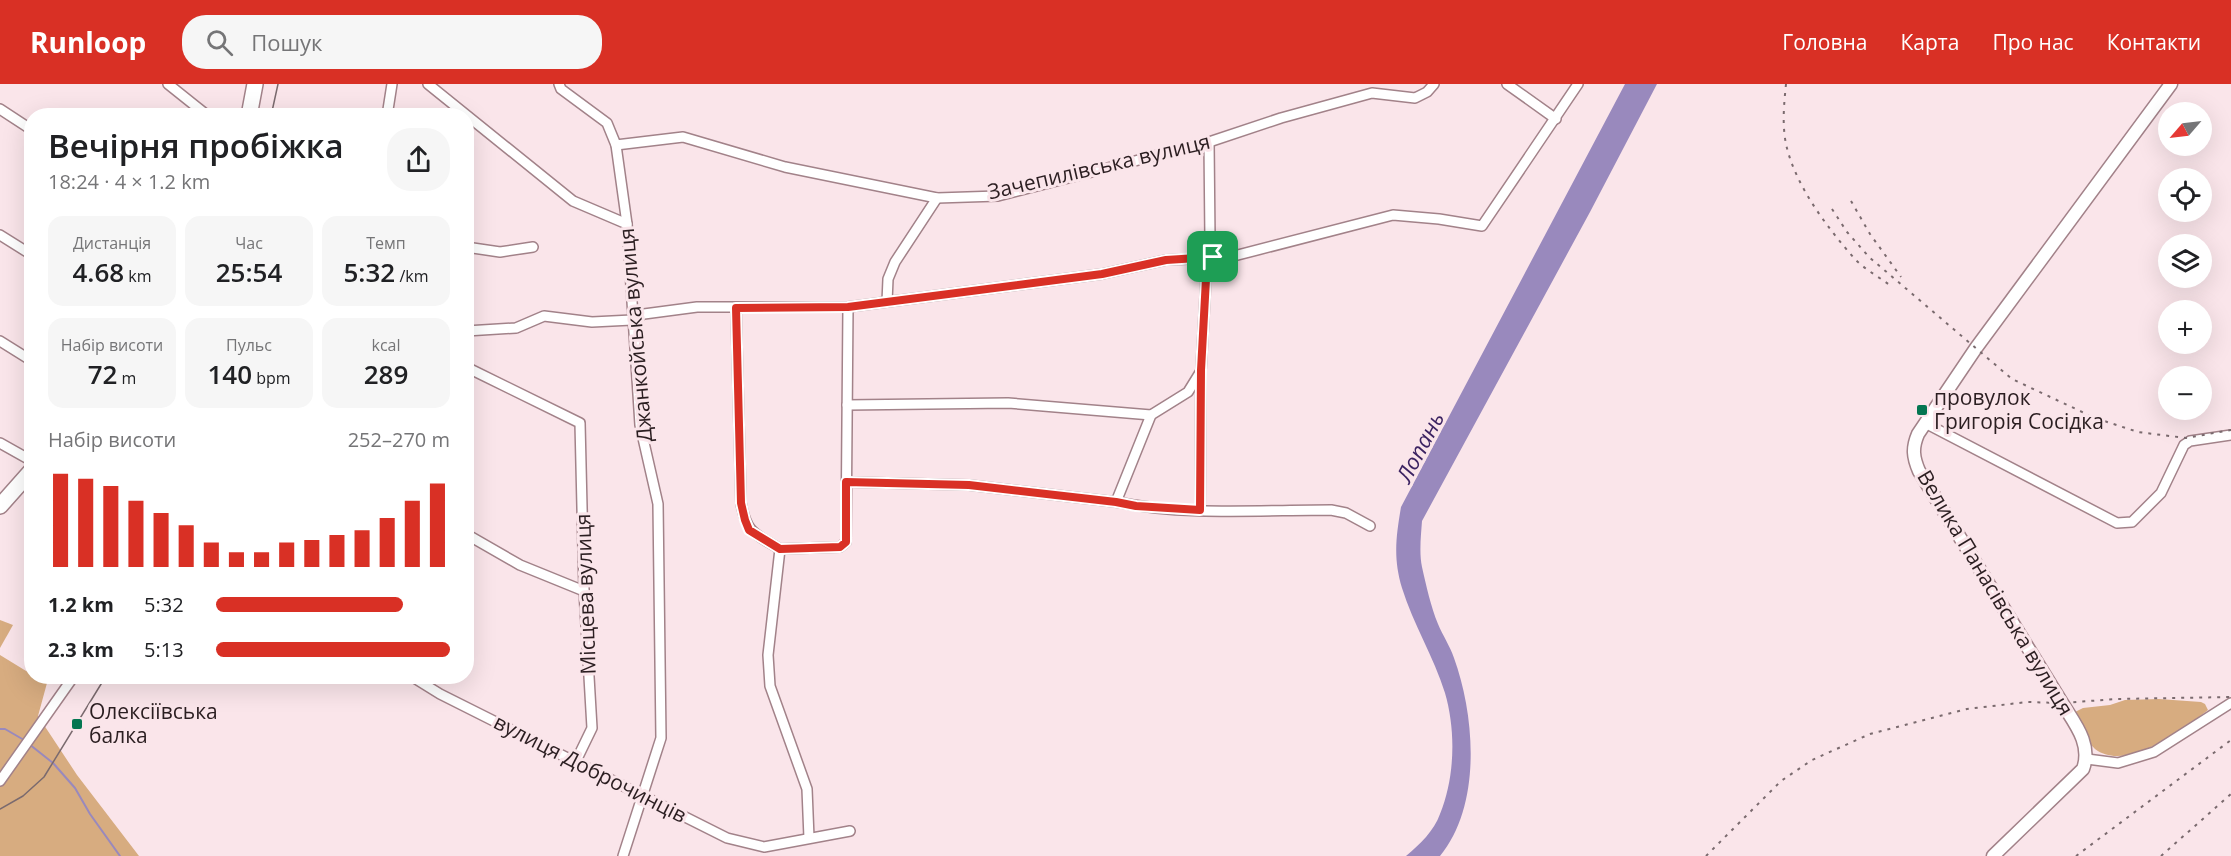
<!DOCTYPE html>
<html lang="uk">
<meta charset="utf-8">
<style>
body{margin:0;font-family:"Open Sans",sans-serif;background:#f6f6f6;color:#202124;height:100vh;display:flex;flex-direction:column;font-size:22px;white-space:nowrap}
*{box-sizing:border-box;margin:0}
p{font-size:20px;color:#757577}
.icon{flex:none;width:33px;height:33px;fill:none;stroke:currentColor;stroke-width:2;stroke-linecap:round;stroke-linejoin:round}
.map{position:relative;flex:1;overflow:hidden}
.drawer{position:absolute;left:24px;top:24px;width:450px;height:576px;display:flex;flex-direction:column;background:#fff;border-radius:24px;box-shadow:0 6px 24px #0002}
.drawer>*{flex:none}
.needle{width:39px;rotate:242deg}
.tools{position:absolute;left:2158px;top:18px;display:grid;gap:12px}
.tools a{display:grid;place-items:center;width:54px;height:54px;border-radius:50%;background:#fff;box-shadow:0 6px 24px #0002;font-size:30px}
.pin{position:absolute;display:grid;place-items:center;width:51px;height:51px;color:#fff;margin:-26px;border-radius:12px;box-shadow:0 3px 9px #0006}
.round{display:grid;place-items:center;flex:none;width:63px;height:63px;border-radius:24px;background:#f6f6f6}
.headline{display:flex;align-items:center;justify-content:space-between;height:102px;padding:0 24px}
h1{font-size:33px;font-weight:600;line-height:45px}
.stats{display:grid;grid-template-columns:repeat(3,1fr);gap:9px;height:102px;padding:6px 24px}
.stats div{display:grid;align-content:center;border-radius:15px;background:#f6f6f6;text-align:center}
.stats b{font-size:26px;font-weight:600}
.stats small{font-size:16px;font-weight:400}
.stats p{font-size:16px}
.chart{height:168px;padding:12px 24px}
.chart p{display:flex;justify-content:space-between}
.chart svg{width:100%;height:108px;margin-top:6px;stroke:#d93025;stroke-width:6}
ul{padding:0 24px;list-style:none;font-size:20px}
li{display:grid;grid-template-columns:96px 72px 1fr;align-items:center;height:45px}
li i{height:15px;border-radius:8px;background:#d93025}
header{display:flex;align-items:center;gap:36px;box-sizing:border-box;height:84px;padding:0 30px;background:#d93025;color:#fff}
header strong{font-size:28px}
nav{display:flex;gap:33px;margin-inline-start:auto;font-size:21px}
.search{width:420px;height:54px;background:#f6f6f6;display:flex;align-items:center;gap:15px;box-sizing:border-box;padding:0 21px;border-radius:24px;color:#757577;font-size:22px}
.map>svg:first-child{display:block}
</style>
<header>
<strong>Runloop</strong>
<div class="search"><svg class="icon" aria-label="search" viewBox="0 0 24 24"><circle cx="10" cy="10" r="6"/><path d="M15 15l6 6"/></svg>Пошук</div>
<nav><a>Головна</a><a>Карта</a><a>Про нас</a><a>Контакти</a></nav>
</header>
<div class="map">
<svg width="2231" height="772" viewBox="0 0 2231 772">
<rect width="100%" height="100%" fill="#fae5ea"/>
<g fill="#d7ac80">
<polygon points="0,536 13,541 0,564"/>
<polygon points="0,571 31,590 32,592 36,593 47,599 38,632 77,691 139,772 0,772"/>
<path d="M2159,615l42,3 4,2 3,6c-24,19 -82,63 -113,39 -9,-8 -16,-25 -22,-36l10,-5 27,-3 15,-5z"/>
</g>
<path fill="#9989bd" d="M1625,0h32l-67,128 -168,309c-1,14 -3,32 0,46 4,18 9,40 16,57 5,12 12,22 16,34 21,58 28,147 -14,198h-34c14,-12 28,-25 34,-42 15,-37 16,-83 5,-121 -11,-36 -32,-69 -43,-105 -9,-30 -6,-51 -1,-81z"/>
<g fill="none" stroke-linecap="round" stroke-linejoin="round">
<g stroke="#9989bd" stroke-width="2">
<polyline points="0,645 5,645 24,656"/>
<polyline points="29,660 53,679 75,704 90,730 120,772"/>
</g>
<defs>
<g id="minor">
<polyline points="168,0 208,32"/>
<polyline points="428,0 573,117 627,140"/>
<polyline points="559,0 561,5 607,39 616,61 627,140 640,341 658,420 661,654 623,772"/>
<polyline points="1507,0 1556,35"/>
<polyline points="0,25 32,46"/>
<polyline points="387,32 392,0"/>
<polyline points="616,61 683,53 785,83 937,114 998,112 1209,58 1281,34 1372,9 1415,14 1427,8 1434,0"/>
<polyline points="0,151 32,171"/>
<polyline points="466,163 500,168 533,163"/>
<polyline points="887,218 888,195 895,178 937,114"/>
<path d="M736,224l5,195c6,31 13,30 39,46"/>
<polyline points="466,247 516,244 544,232 592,238 632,236 644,230 697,223 848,223 1102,190 1166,176 1230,173 1393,131 1439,135 1482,142 1578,0"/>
<polyline points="0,257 32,277"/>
<polyline points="466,283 580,339 584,507 592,644 576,677"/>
<polyline points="847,321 1008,319 1151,331"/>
<polyline points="1925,339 2117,439 2132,438 2161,409 2184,361 2190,357 2231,351"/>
<polyline points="0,359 32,377"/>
<path d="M846,398l123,3 147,17c68,14 146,8 215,8l15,3 24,13"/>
<polyline points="1116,418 1151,331 1188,308 1201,287"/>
<polyline points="1200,426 1201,286 1206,195 1213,173 1210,156 1209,58"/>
<polyline points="466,450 520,481 584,507"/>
<polyline points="780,465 840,463 846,458 848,223"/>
<polyline points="780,465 768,571 770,602 807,705 809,754"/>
<polyline points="411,592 440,610 727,754 764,763 850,747"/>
<polyline points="2087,675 2118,679 2154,668 2231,619"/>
<polyline points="0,697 74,592"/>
</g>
<path id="tertiary" d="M1993,772l90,-87c9,-25 -8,-45 -21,-66l-143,-232c-6,-14 -7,-23 -1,-37l58,-86 195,-264"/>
<g id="primary">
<polyline points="249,32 255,0"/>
<polyline points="0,422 32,386"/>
</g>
</defs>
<use href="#minor" stroke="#a28289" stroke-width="12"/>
<use href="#tertiary" stroke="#a28289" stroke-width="15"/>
<use href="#primary" stroke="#a28289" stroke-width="18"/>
<use href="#minor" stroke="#fff" stroke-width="9"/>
<use href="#tertiary" stroke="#fff" stroke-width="12"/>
<use href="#primary" stroke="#fff" stroke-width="15"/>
<g stroke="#7a6a6e" stroke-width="1.5">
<polyline points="271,32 278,0"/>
<polyline points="0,725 23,712 44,693 106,592"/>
</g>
<g stroke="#7a6a6e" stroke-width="2" stroke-dasharray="3 6" stroke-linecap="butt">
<path d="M1786,0c-2,20 -4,40 0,60 9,41 40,82 68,114 10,11 25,19 37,28"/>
<polyline points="1851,117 1870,150 1901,193"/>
<polyline points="1832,125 1847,148 1869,173 2012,295 2095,334 2138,348 2186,354 2231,346"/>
<polyline points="1706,772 1781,697 1812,676 1870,650 1967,625 2027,618 2062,619 2117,615 2231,613"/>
<polyline points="2076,772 2231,656"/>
<polyline points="2161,772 2231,710"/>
</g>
</g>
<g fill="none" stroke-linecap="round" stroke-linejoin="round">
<defs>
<polygon id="route" points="1213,173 1206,195 1201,286 1200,426 1136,422 1116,418 969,401 846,398 846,458 840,463 780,465 749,446 745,436 741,419 736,224 848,223 1102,190 1166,176"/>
</defs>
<use href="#route" stroke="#fff" stroke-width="12"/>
<use href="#route" stroke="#d93025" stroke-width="8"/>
</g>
<g fill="#037651" stroke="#fae5ea" stroke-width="2">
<rect x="1916" y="320" width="12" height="12" rx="3"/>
<rect x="71" y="634" width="12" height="12" rx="3"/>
</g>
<g text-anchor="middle" stroke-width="6" stroke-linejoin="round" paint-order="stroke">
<g font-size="21" fill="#2b1e21" stroke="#fae5ea">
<text transform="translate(1099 83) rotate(-13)" y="7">Зачепилівська вулиця</text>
<text transform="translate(636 251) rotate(-95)" y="7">Джанкойська вулиця</text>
<text transform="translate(1995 509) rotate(59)" y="7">Велика Панасівська вулиця</text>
<text transform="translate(586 510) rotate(-92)" y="7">Місцева вулиця</text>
<text transform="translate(590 685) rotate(27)" y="7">вулиця Доброчинців</text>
</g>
<g font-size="21" fill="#2b1e21" stroke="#fae5ea" text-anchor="start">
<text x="1934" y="321">провулок<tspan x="1934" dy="24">Григорія Сосідка</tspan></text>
<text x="89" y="635">Олексіївська<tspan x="89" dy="24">балка</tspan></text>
</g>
<g font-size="22" font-style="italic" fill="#3c2362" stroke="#fae5ea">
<text transform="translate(1420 363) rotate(-62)" y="8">Лопань</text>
</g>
</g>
</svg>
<div class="tools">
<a><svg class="needle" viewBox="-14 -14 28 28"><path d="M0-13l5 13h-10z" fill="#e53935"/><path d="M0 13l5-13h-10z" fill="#757577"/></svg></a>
<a><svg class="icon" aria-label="locate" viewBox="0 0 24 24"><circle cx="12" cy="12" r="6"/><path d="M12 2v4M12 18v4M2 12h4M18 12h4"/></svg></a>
<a><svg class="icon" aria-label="layers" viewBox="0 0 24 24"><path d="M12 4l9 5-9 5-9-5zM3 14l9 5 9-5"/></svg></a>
<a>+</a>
<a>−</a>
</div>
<div class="pin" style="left:1213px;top:173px;background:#1e9e55"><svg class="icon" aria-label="arrive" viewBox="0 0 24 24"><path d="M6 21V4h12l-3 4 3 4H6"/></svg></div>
<section class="drawer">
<div class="headline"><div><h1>Вечірня пробіжка</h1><p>18:24 · 4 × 1.2 km</p></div><a class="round"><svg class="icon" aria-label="share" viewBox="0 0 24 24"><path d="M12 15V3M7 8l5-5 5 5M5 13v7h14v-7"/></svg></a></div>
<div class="stats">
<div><p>Дистанція</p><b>4.68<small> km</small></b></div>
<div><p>Час</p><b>25:54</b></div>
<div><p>Темп</p><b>5:32<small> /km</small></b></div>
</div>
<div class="stats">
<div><p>Набір висоти</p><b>72<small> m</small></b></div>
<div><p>Пульс</p><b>140<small> bpm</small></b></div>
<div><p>kcal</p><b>289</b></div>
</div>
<div class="chart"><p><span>Набір висоти</span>252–270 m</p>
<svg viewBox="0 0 160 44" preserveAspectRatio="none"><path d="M5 44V6M15 44V8M25 44V11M35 44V17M45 44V22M55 44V27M65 44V34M75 44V38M85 44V38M95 44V34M105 44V33M115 44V31M125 44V29M135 44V24M145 44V17M155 44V10"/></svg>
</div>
<ul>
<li><b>1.2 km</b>5:32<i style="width:80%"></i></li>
<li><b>2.3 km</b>5:13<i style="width:100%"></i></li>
</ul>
</section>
</div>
